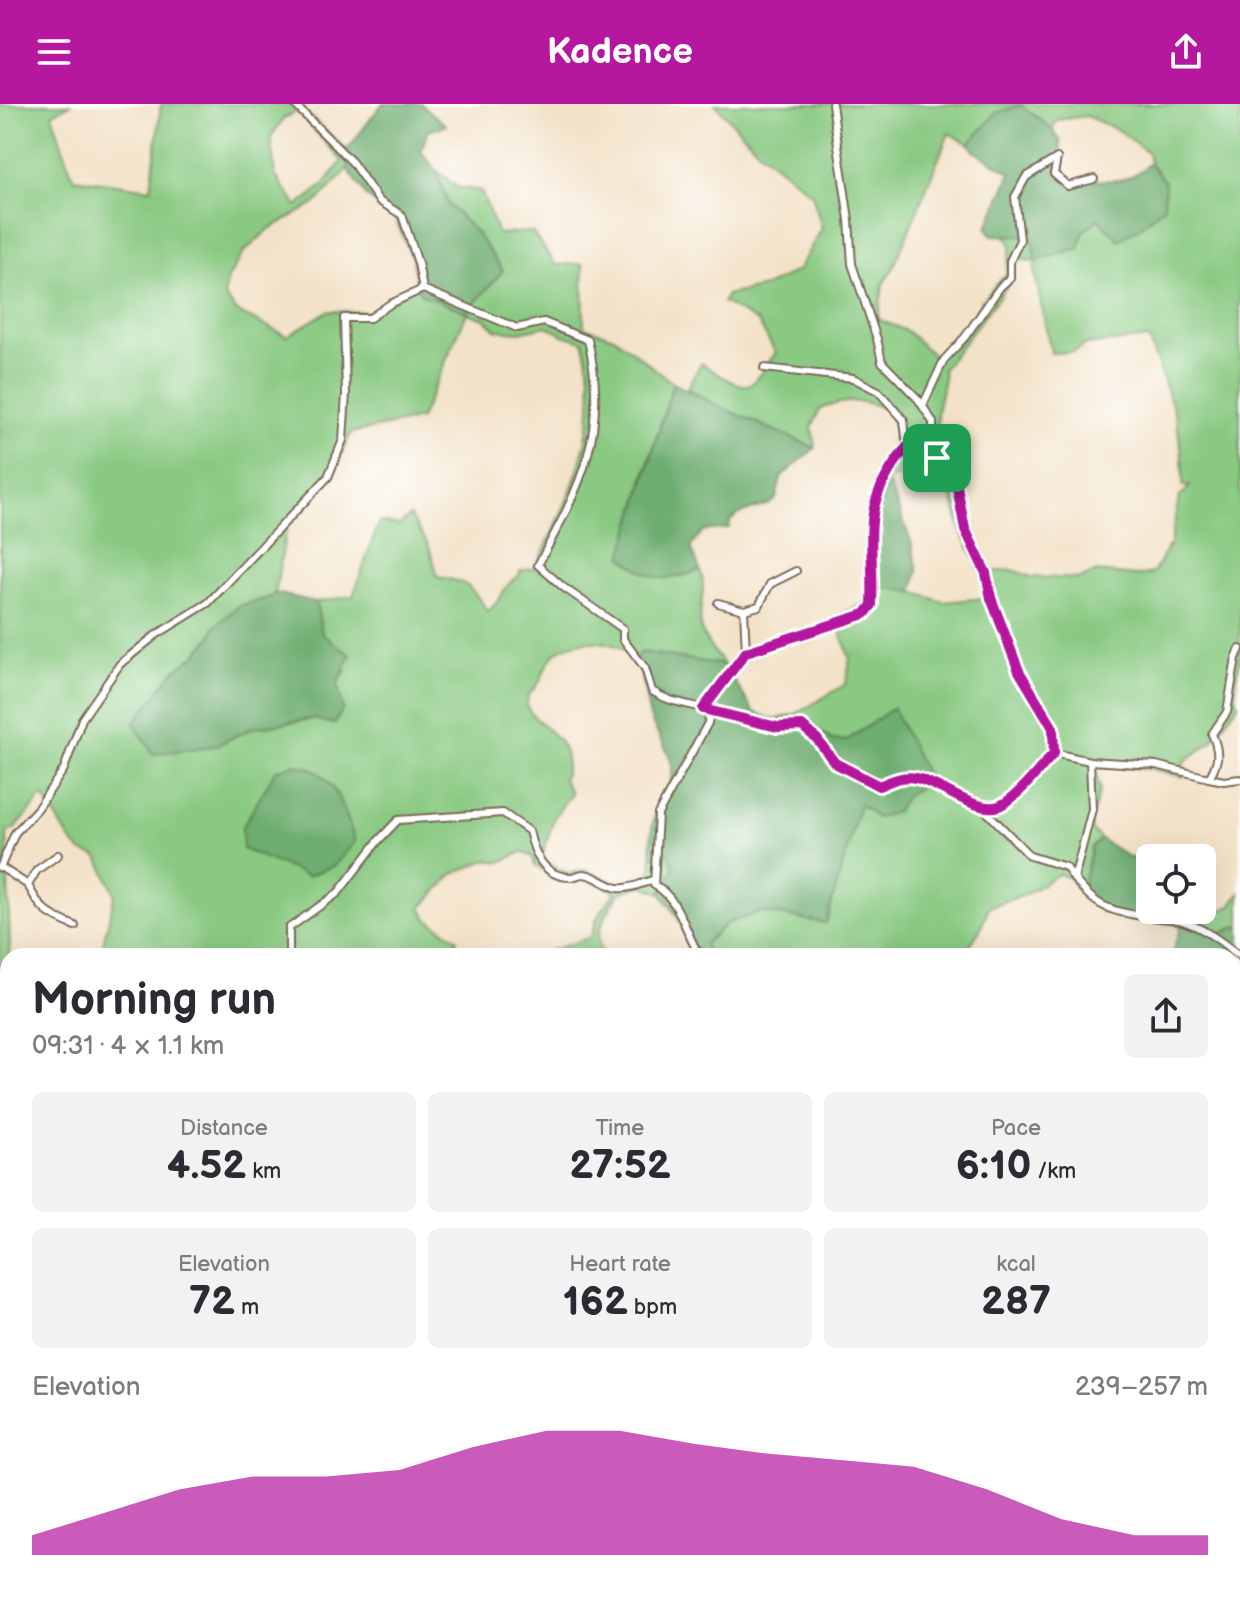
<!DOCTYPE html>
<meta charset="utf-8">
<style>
body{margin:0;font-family:"Balsamiq Sans",sans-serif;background:#f2f2f3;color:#2b2b33;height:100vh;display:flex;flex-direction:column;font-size:30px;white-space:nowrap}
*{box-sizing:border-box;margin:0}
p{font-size:26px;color:#7c7c81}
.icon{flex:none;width:44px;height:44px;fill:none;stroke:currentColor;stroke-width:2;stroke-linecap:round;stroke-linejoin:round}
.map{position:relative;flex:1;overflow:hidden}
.details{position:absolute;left:0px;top:844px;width:1240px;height:650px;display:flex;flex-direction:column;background:#fff;border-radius:24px 24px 0 0;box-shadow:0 8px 32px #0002}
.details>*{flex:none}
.controls{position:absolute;left:1136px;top:740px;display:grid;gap:16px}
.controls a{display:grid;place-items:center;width:80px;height:80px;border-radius:12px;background:#fff;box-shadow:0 8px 32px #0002;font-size:40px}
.pin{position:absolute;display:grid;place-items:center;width:68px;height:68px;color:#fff;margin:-34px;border-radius:16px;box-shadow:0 4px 12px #0006}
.round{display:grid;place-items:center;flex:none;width:84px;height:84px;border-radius:12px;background:#f2f2f3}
.head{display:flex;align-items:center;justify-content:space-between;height:136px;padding:0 32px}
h1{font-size:44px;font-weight:600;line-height:60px}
.metrics{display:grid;grid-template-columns:repeat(3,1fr);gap:12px;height:136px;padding:8px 32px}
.metrics div{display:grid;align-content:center;border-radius:12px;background:#f2f2f3;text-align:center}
.metrics b{font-size:40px;font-weight:600}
.metrics small{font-size:22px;font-weight:400}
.metrics p{font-size:22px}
.chart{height:224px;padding:16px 32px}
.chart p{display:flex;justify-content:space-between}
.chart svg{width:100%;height:144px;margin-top:8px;fill:#b5179e;opacity:.7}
header{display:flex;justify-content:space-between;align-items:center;height:104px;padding:0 32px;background:#b5179e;color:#fff;font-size:36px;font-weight:600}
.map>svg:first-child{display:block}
</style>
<header><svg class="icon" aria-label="menu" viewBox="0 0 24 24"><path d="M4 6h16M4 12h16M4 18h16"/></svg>Kadence<svg class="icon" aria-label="share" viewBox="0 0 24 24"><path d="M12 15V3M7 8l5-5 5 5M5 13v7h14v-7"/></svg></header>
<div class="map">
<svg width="1240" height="1493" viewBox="0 0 1240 1493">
<rect width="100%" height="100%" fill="#fff"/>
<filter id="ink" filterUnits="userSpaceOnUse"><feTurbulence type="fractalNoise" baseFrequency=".0125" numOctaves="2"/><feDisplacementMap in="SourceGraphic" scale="16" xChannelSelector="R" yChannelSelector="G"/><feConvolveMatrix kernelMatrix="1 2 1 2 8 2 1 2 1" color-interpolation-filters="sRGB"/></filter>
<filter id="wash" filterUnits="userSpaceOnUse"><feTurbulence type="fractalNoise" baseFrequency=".006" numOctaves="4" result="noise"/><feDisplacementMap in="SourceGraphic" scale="32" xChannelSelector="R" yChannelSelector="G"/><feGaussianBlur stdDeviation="1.8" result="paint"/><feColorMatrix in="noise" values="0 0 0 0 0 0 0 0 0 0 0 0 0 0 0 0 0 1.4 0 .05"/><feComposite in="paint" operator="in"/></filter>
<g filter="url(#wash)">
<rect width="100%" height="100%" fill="#f3e2c8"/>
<g fill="#89c981" stroke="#627a50" stroke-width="2" fill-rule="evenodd">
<path d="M0,0h70l-18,10 21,64 78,11 10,-85h136l50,46 1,19 -33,35 -46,25 -26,24 -15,25 -4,18 13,16 50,24 41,-25 41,1 48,-26 4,8 47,18 9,-78 -29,-30 -12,-34 21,17 24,4 17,43 34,-2 24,33 27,-1 1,63 30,10 59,46 -32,104 -7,35 45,55 21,-7c8,21 -3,35 1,57 2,13 15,27 23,38l-82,-13 -8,8c-10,-12 -21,-17 -37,-18 -20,-1 -42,4 -51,25 -3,6 -4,11 -8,17 -5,7 -12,10 -11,20 1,20 53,31 36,76l8,13 -17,25 -13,42 27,13 17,-3 35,15 30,-7 2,-21 16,-7 6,19 -13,24 -18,-7 -24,7c-11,21 -30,41 -15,63h-62l3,-4 46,-15 6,-19 18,-26 -31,-16 -27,1 -22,-11 -2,-9 -11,-5 -21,10 -15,-2 -33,14 -32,34 7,11 29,20 -3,17h-354l15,-62 -17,-37 -18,-6 -10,-11 -27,-44 -26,31 -10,6 3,123h-2v32l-8,-10zM297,7l45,50 -19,25 -26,20 -22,-31 -4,-38 13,-19zM467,209l18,6 12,11 22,2 28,-6 16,9 20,6c24,79 -12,158 -48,227l-15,3 -1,5c-16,8 -17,25 -31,35 -20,-26 -16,-28 -50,-34l-9,-31 -19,-30 -11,9 -20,-3 -26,74 -37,6 6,32 24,36 -9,14 6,25 -29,10 -62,9 -37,18 -41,-75 20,-15 45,-50 33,-9 3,-4 12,-67 11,-10 36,-45 17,-38 69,-14z"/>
<path d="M715,0h525v555l-5,32 3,14 -27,37 -27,20 -1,15 -30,-8 -51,-3 -7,3 5,21 -9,30 1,11 9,8 -9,8 -11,44 -12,-13 -10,-4 -33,20 -37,13 -9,23 -17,26h-253l-6,-12 23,-21 33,-11 66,11 34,-119 36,8 10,-16 -3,-63 -10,-24 -47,32 -14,-1 -36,-26 50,-30 4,-25 -10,-28 -2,-15 32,-16 -1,-93 29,-68 -8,-27c-24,-14 -45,-13 -70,-3l-8,18 3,21 -97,-42 -31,-18 14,-25c11,6 38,29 51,20 5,-3 18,-24 24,-30l-18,-31 -35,-20 4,-7 38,-8 33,-17 24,-42 -10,-34 -54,-44zM996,9l37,1 19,15 5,-9 30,-4 33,15 28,22 2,10 15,19 -67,37 -14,12 -5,17 -43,13 -4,-25 -28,-3 7,12 -5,29 -25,27 -16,31 -30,25 -28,-26 -29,-12 5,-35 10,-15 56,-136 20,11zM1015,155l20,2v14l16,78 23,-1 11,-7 63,-7c20,54 36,88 35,148h7l-11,12 -9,46 -17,29 -16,3 -40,-4 -18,7 -48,-2 -18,-7 -24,2 -15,-37 -15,-52 -21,-34 -1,-36 7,-35 -1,-9 68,-88 1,-19zM892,373l58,11 11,43 22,44 1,23 -40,4 -31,-10 -24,-4 -15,-70z"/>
<polygon points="1240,789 1240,826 1237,822 1220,830 1200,817 1231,802"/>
<polygon points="8,1001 8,1172 0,1175 0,1003"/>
<polygon points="1240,1043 1240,1175 1232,1173 1232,1048"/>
<polygon points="0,1383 5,1395 1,1417 8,1426 8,1486 18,1486 16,1493 0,1493"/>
<polygon points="1232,1480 1240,1493 742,1493 778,1486 1232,1486"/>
<polygon points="398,1486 641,1486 651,1493 663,1492 663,1493 409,1493"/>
</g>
<g fill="#6ead6f" stroke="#546c46" stroke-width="2">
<polygon points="382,0 421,0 446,21 428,27 421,47 436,66 448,100 477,130 503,167 467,208 421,190 417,182 412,153 394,112 367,93 348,65 347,46"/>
<path d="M1020,1l32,24 9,13 -2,32 14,8c31,-6 49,8 77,-19l15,19 -1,24 -24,21 -21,13 -21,-21 -14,12 -5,17 -44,13 -3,-25 -40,-1 -5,-7 24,-55 -37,-22 -5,-7 27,-31z"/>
<path d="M673,279l45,23 97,42 -34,29 -5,22 -7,5 -30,10 -9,7 -1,7 -26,3 -12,16 9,23c-37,13 -48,12 -78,-14z"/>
<polygon points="889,380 911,437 918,467 913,488 889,484 877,487 873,464 874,414"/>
<polygon points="275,489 316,498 322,530 351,551 337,580 343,605 334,620 314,615 302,616 252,624 215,642 153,650 134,619 174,567 194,552 211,534 215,522 239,502 272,493"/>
<path d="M641,548l83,13 30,47 20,8 22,-6 36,26 14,1 47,-33 36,73 -23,15 -10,16 -19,6 -17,-14 -34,119 -66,-11 -33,11 -23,21 6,12h-16l3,-5 -7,-3 -12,-30 -17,-25 13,-24 -6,-18 -16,6c-1,-17 -2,-32 6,-49 5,-12 13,-22 14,-35 2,-18 -15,-37 -21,-53 -7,-20 -5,-41 -17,-60z"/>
<path d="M293,660c6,2 14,2 19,5 25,12 36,49 43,73l-21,24 -26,10 -65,-27 -1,-21 34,-58z"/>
<polygon points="1101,735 1130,754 1139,754 1149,783 1139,807 1200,817 1220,830 1237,822 1240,826 1240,857 1232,856 1232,852 1171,852 1181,821 1126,814 1105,807 1101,808 1081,787 1092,743"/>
</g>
</g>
<g filter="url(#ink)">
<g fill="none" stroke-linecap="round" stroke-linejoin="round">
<defs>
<g id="street">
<polyline points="832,0 849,116 852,160 877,235 882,258 918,295 933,318 933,335 937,354 957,383 965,425 986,469 991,494 1019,567 1053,624 1054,649"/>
<path d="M423,185l94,39 27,-6 44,18c22,92 -8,147 -50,225l25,22 60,42v10l22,29 7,23c17,11 28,11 46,16 34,11 69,20 104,19l15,13 18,24 44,23 18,-8h18l66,28 49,50 36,11c25,38 40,45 85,50 10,1 21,1 31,4 22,7 40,21 58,35"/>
<polyline points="764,264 853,274 878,287 904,316 907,343 937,354"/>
<polyline points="923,301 944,256 965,233 1000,183 1010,174 1010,157 1020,136 1015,93 1026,73 1057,54 1054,70 1068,82 1094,75"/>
<polyline points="718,499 744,506 759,502 770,480 796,467"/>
<path d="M746,548l119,-38 7,-9c3,-70 -14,-98 35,-158"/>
<polyline points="703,605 746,548 744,506"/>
<polyline points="1209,674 1224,677 1240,675"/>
<path d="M981,702h17l14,-9 42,-44 36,8 66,4 53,13c10,-17 11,-25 3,-44l15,-22 9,-54 4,-9"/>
<polyline points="0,764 15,729 38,704 64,665 82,615 120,560 156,531 208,499 328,373 343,336 346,290 344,214 370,214 390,200 423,185 418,159 402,111 379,97 352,58 294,0"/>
<polyline points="2,764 28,781 37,766 58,751"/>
<polyline points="1074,775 1092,705 1090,657"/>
<path d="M28,781c13,26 20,30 47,41"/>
<path d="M289,852v-28l49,-35 40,-52 20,-21 105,-7 26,18c5,22 14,46 42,46 4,0 8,-3 12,-3 12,0 23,12 35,14 12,2 25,-6 36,-8"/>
<path d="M700,852c-15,-23 -20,-58 -46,-71l4,-71 50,-91 2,-11"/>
<polyline points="0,1006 8,1005"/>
<polyline points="1232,1108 1240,1096"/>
<polyline points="1232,1379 1240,1379"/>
<polyline points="405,1486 414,1493"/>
<polyline points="112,1493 114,1486"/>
<polyline points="527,1493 544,1490 564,1493"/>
<polyline points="753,1493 763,1486"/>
<polyline points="907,1493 910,1486"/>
<polyline points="999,1493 1003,1486"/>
</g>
</defs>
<use href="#street" stroke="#7b6a5a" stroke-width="10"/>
<use href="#street" stroke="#fff" stroke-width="6"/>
</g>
</g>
<g fill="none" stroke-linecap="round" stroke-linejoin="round" filter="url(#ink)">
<defs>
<path id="route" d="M907,343l30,11 20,29 8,42 21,44 5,25 28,73 34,57 1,25c-13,14 -37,46 -55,53 -22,8 -60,-23 -83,-28 -13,-3 -25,3 -37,8l-44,-23 -18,-24 -15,-13 -25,1 -74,-18 43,-57 119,-38 7,-9c3,-70 -15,-98 35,-158z"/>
</defs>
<use href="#route" stroke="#fff" stroke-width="16"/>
<use href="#route" stroke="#b5179e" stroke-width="10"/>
</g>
</svg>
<div class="controls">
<a><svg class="icon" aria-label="locate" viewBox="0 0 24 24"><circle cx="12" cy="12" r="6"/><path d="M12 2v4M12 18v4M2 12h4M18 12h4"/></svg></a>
</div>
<div class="pin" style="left:937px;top:354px;background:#1e9e55"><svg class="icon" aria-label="arrive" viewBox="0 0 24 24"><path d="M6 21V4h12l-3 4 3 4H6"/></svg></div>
<section class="details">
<div class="head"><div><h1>Morning run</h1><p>09:31 · 4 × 1.1 km</p></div><a class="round"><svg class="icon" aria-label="share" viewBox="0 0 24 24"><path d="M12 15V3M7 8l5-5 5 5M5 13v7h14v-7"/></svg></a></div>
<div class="metrics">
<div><p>Distance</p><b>4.52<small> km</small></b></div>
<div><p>Time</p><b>27:52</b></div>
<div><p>Pace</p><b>6:10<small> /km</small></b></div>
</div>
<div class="metrics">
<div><p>Elevation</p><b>72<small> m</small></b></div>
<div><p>Heart rate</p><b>162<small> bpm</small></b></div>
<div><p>kcal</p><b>287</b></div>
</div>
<div class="chart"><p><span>Elevation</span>239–257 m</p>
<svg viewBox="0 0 160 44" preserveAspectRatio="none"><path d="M0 44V38L10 31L20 24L30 20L40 20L50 18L60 11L70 6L80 6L90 10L100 13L110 15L120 17L130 24L140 33L150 38L160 38V44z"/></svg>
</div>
</section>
</div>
